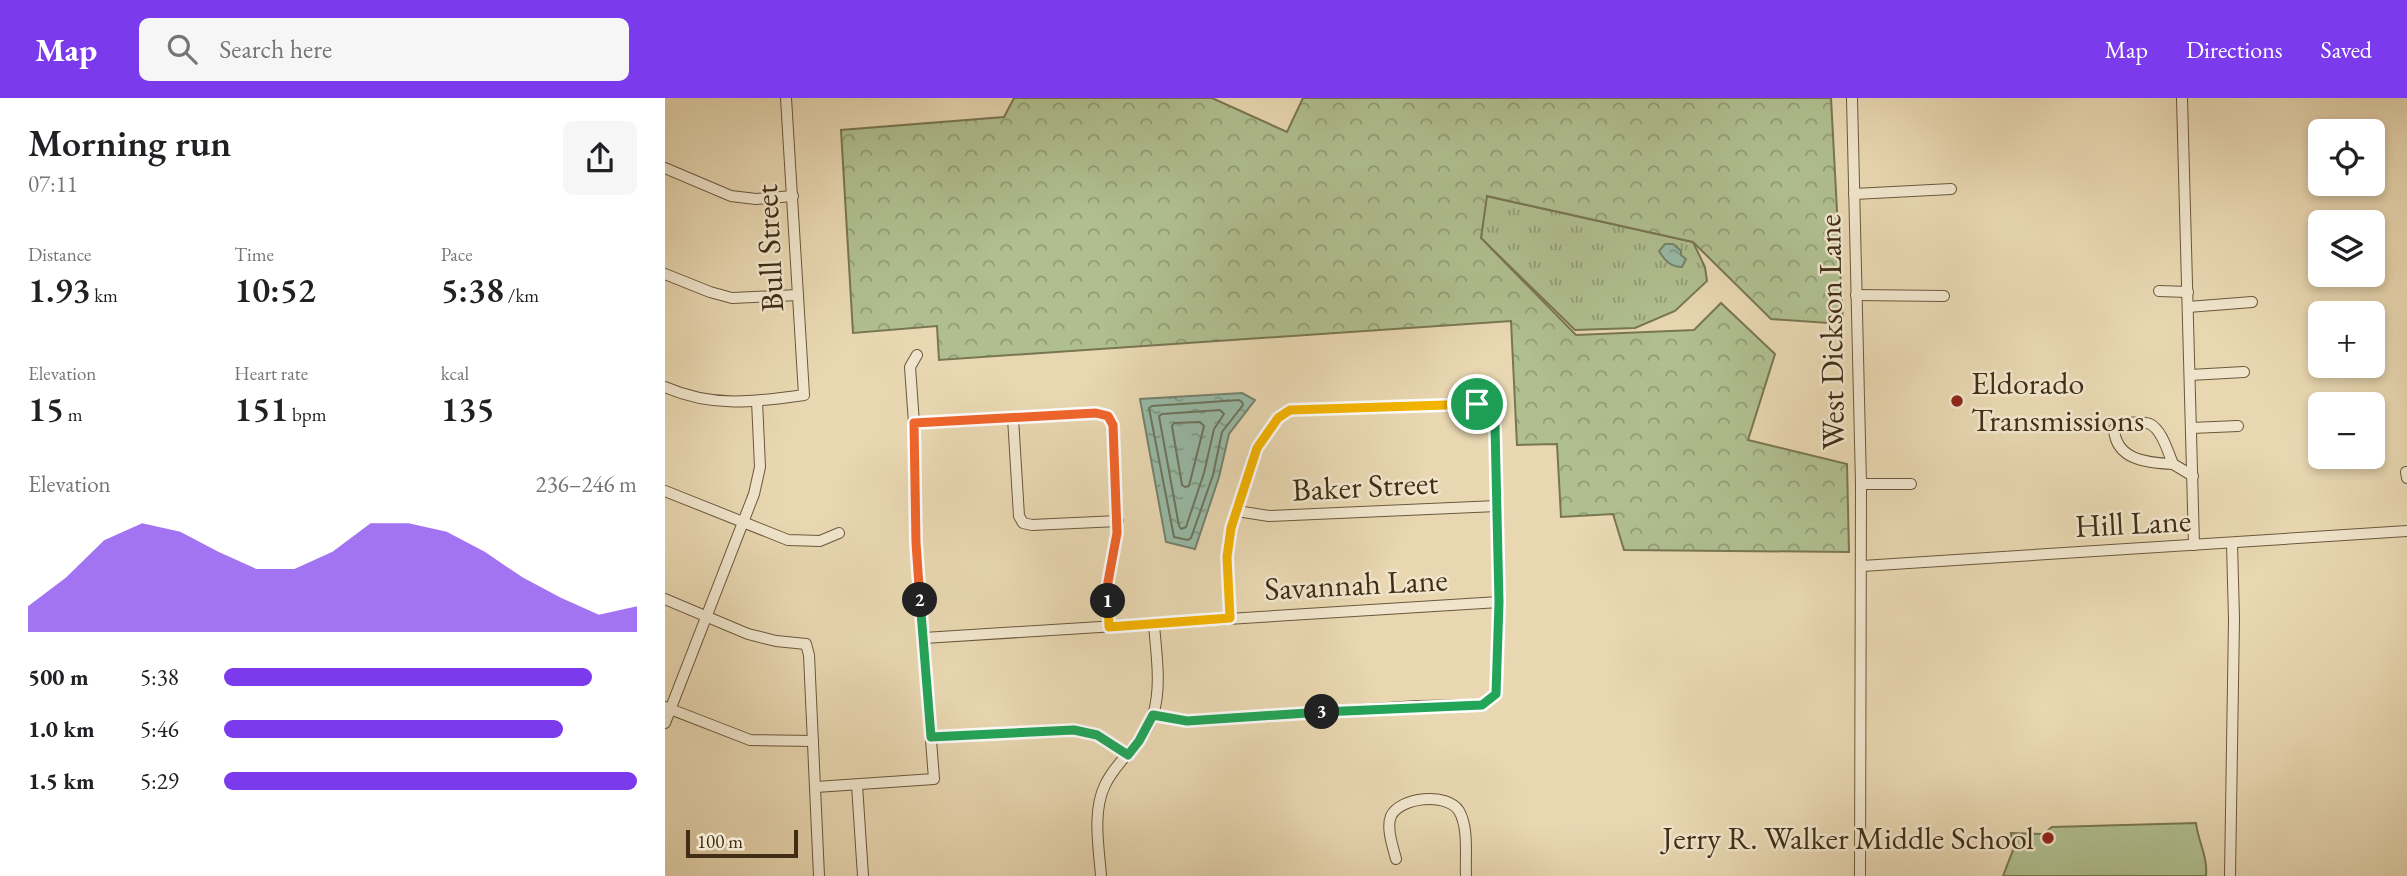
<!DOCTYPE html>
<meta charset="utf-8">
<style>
body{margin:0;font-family:"EB Garamond",serif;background:#f6f6f6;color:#202124;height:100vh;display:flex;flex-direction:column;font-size:26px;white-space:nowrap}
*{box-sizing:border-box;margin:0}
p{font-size:23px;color:#757577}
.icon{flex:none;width:38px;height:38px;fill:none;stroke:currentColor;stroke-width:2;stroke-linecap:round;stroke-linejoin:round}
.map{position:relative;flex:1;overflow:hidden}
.sheet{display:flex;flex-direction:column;background:#fff;width:665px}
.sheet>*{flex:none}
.controls{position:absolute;left:1643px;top:21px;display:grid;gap:14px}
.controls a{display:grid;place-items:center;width:77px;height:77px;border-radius:10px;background:#fff;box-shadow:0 4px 10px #0003;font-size:35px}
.scale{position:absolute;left:21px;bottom:18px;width:112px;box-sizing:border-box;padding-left:7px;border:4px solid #412d15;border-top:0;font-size:19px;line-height:24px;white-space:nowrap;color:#412d15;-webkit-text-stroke:5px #f0e5cc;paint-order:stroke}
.pin{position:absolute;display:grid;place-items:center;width:60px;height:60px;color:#fff;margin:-30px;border:4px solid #fff;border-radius:50%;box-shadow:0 2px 7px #0007}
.km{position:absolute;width:35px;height:35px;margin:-18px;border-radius:50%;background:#222;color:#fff;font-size:19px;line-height:35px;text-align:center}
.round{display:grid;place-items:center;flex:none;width:74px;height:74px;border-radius:10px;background:#f6f6f6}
.summary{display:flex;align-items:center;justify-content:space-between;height:119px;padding:0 28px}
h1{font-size:38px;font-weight:600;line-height:52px}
.stats{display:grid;grid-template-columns:repeat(3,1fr);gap:10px;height:119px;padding:7px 28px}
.stats div{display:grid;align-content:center}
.stats b{font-size:35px;font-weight:600}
.stats small{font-size:19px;font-weight:400}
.stats p{font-size:19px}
.chart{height:196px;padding:14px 28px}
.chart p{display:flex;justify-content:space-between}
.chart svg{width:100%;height:126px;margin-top:7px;fill:#7c3aed;opacity:.7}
ul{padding:0 28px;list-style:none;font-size:23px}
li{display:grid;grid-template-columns:112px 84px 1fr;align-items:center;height:52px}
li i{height:18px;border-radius:9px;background:#7c3aed}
header{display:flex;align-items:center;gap:42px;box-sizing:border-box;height:98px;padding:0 35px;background:#7c3aed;color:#fff}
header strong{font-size:33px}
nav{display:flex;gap:38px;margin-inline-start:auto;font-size:24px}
.search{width:490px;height:63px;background:#f6f6f6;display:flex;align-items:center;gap:18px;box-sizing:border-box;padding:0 24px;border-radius:10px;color:#757577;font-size:26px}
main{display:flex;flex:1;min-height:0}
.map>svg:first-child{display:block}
</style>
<header>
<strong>Map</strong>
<div class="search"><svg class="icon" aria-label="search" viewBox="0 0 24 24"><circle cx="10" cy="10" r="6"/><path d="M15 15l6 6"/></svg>Search here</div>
<nav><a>Map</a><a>Directions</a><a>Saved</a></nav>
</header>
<main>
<section class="sheet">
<div class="summary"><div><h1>Morning run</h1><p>07:11</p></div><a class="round"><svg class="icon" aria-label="share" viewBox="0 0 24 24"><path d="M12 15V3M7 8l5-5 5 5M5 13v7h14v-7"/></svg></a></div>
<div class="stats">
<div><p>Distance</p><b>1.93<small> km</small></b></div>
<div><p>Time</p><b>10:52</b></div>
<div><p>Pace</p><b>5:38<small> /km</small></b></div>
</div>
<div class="stats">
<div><p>Elevation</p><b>15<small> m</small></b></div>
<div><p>Heart rate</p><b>151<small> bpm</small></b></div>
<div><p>kcal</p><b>135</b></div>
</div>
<div class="chart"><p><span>Elevation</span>236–246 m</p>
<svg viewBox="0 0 160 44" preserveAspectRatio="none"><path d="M0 44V35L10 25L20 12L30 6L40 9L50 16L60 22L70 22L80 16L90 6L100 6L110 9L120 16L130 25L140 32L150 38L160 35V44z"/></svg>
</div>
<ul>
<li><b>500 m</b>5:38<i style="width:89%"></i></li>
<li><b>1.0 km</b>5:46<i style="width:82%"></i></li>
<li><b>1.5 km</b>5:29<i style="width:100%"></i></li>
</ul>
</section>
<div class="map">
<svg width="1742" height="778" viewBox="0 0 1742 778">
<defs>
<pattern id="grass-tufts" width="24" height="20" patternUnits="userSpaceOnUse" patternTransform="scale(1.75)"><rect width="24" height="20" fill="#b0bf90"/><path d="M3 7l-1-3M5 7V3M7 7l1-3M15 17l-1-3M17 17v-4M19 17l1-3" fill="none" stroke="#919c74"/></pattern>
<pattern id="forest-crowns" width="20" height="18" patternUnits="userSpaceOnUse" patternTransform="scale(1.75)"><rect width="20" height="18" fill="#b0bf90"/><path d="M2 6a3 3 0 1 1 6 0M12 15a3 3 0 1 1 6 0" fill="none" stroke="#919c74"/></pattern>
<pattern id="water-ripples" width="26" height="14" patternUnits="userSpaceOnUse" patternTransform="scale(1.75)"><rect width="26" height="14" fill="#98baa7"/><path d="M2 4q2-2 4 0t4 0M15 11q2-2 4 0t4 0" fill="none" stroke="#7e9887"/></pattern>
</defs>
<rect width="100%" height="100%" fill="#e8d7b1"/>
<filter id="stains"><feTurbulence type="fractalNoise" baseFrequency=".00286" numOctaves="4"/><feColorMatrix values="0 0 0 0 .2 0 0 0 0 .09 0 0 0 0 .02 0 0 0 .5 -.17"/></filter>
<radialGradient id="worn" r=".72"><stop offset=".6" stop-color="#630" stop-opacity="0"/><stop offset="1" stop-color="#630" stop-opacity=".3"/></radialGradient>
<polygon fill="url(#grass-tufts)" stroke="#787652" stroke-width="2" points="821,98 1028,144 1040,169 1042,183 1010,213 970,230 910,232 816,140"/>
<polygon fill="url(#forest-crowns)" stroke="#787652" stroke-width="2" points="349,0 547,0 622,34 638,0 1166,0 1178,226 1106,221 1028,144 822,98 816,140 911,237 1029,232 1056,205 1110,256 1083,342 1182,366 1184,454 959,452 948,416 896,419 892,346 852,347 846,223 274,262 272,228 188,235 176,32 339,19"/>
<path fill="#b0bf90" stroke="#787652" stroke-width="2" d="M1531,725c2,18 12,34 10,53h-203l10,-26 -2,-17 32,1 9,-7z"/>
<g fill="url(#water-ripples)" stroke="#75826d" stroke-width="2">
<path d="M1000,146h8l8,7v4l5,4 -4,8c-11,0 -17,-6 -23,-16z"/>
<polygon points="577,295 590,302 564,336 554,379 530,451 501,444 475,301"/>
</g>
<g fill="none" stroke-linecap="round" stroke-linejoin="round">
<g stroke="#6c745e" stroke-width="2">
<polygon points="574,302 577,304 578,307 557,334 548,377 526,440 523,442 509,439 484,310 487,308"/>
<polygon points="555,312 559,316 549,331 539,375 521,429 516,431 514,428 494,318 497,316"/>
<polygon points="535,324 539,328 524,388 520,389 517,387 507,328 509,325"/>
</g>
<defs>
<g id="minor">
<polyline points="1187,0 1196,386 1195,778"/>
<polyline points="1517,0 1529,447"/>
<polyline points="0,70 66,98 91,101 128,98"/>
<polyline points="1189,96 1286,91"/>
<polyline points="0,176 45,194 67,200 133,197"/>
<polyline points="1494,193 1523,194"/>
<polyline points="1191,197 1279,198"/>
<polyline points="1523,209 1587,204"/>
<polyline points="1525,277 1579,274"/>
<path d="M0,289c48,21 89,15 139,8l-18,-297"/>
<polyline points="348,320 354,418 358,425 367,427 453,423"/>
<polyline points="249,325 431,315 443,318 448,327 452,434 443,484 444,529"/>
<path d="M1456,325c8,0 22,-2 29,1 12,6 18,28 23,40 -26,-1 -57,-4 -59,-35z"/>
<polyline points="1526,330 1573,328"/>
<polyline points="1508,366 1528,378"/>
<polyline points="1741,374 1742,380"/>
<polyline points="1196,386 1246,386"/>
<polyline points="0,393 123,442 155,443 174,435"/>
<polyline points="572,413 604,418 832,408"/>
<polyline points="1197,468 1742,433"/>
<polyline points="0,501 83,536 111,543 141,546 144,557 154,778"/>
<polyline points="259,540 834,504"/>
<polyline points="0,609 85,642 148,643"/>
<polyline points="488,617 522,623 753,608 817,607 831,596 834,504 830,328 825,312 812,306 625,312 613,320 591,350 566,430 562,459 565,520"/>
<polyline points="0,625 89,396 95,369 92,303"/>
<polyline points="266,639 409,632 432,637 463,657"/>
<polyline points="192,687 198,778"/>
<polyline points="151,689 269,681 251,445 249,325 245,269 252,257"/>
<path d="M731,761c-3,-12 -10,-31 -5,-43 9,-19 56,-24 68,-5 10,17 6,46 7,65"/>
<path d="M436,778c-2,-28 -9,-64 4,-91 12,-26 39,-42 48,-70 9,-29 3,-62 1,-91"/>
<polyline points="1565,778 1569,521 1567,445"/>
</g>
</defs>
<use href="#minor" stroke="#6b583c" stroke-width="12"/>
<use href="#minor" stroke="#f0e5cc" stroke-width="10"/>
</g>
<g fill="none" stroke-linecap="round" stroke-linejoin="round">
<defs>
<polyline id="split-1" points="443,503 444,529 565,520 562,459 566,430 592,350 613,320 625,312 812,306"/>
<polyline id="split-2" points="255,502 251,445 249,325 431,315 443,318 448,327 452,435 443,484 443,503"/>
<polyline id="split-3" points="255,502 266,639 409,632 432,637 463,657 474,643 488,617 522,623 657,614"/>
<polyline id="split-4" points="657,614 817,607 831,596 834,504 830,328 825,312 812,306"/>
</defs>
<use href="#split-1" stroke="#fff" stroke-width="14"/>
<use href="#split-2" stroke="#fff" stroke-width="14"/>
<use href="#split-3" stroke="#fff" stroke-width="14"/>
<use href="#split-4" stroke="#fff" stroke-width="14"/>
<use href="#split-1" stroke="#f5b400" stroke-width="9"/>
<use href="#split-2" stroke="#f0652b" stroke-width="9"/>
<use href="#split-3" stroke="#22a559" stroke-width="9"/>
<use href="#split-4" stroke="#22a559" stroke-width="9"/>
</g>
<g fill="#8f2418" stroke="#f0e5cc" stroke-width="2.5">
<circle cx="1292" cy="303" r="7"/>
<circle cx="1383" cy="740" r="7"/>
</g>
<g text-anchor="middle" stroke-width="5" stroke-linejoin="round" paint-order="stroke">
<g font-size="32" fill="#412d15" stroke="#f0e5cc">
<text transform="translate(104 150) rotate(-93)" y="11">Bull Street</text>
<text transform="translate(1166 234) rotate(-91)" y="11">West Dickson Lane</text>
<text transform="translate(700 388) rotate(-3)" y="11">Baker Street</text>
<text transform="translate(1468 425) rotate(-3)" y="11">Hill Lane</text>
<text transform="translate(691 486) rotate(-3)" y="11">Savannah Lane</text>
</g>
<g font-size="32" fill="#412d15" stroke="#f0e5cc" text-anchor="start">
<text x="1306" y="296">Eldorado<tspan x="1306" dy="37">Transmissions</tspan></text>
<text x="1369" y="751" text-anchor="end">Jerry R. Walker Middle School</text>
</g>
</g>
<rect width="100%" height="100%" filter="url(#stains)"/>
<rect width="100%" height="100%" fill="url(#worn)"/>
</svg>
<div class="controls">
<a><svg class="icon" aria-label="locate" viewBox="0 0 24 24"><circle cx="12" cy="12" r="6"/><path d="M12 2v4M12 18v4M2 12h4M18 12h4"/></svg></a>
<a><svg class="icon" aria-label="layers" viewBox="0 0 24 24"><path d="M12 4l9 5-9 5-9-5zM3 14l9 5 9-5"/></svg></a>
<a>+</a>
<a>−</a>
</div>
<div class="scale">100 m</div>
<div class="pin" style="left:812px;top:306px;background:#1e9e55"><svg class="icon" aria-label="arrive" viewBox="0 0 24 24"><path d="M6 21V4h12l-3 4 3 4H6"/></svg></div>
<b class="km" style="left:443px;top:503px">1</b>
<b class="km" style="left:255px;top:502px">2</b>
<b class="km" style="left:657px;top:614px">3</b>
</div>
</main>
